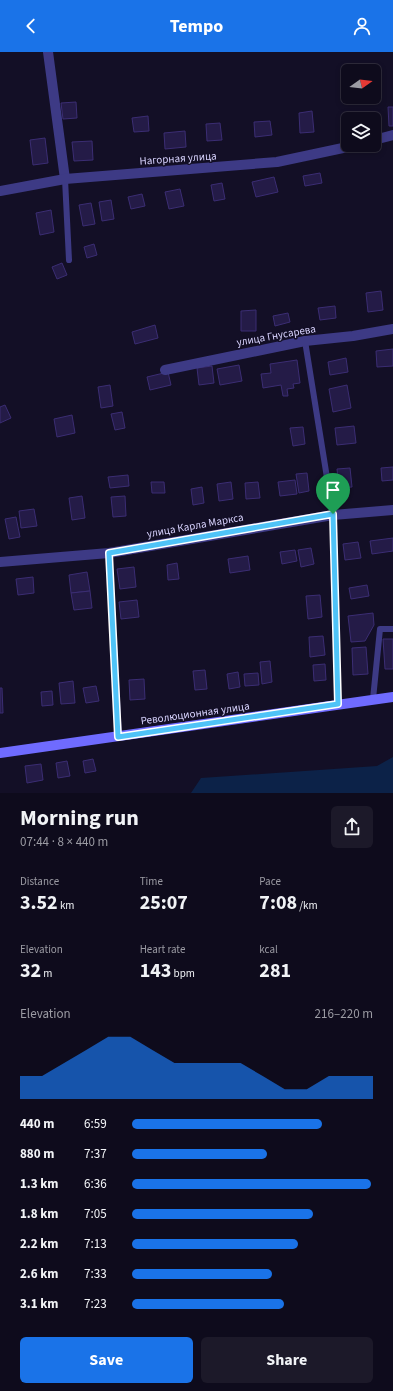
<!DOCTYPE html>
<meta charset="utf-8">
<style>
body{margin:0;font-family:"Source Sans 3",sans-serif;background:#1c1929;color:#f1f3f6;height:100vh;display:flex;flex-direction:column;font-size:15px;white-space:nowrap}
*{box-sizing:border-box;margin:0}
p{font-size:13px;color:#9b9ba3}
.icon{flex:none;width:22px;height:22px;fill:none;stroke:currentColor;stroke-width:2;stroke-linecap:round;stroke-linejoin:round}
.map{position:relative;height:741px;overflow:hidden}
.drawer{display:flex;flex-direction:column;background:#0e0b1c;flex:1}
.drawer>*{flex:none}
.needle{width:26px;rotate:76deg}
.fabs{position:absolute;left:341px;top:12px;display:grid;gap:8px}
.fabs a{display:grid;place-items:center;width:40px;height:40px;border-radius:6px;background:#0e0b1c;box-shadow:0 2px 6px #0003,0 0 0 1px #2e2b3b;font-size:20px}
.pin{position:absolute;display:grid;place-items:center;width:34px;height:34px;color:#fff;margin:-41px -17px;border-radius:50% 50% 50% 0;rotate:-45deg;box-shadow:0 0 4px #0007}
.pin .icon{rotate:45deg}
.round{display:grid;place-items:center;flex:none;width:42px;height:42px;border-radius:6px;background:#1c1929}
.summary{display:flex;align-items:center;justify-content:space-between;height:68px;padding:0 20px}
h1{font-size:22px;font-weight:700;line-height:30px}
.figures{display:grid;grid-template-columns:repeat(3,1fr);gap:6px;height:68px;padding:4px 20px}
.figures div{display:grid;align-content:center}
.figures b{font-size:20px;font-weight:700}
.figures small{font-size:11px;font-weight:400}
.figures p{font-size:11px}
.chart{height:112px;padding:8px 20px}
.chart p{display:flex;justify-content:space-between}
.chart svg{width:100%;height:72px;margin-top:4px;fill:#1a73e8;opacity:.7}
.cta{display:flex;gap:8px;margin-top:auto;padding:8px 20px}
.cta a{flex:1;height:46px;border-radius:6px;background:#1a73e8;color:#fff;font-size:16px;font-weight:700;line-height:46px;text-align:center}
.cta a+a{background:#1c1929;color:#f1f3f6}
ul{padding:0 20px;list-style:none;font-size:13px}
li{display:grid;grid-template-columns:64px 48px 1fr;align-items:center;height:30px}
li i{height:10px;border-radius:5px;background:#1a73e8}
header{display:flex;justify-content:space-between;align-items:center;height:52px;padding:0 20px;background:#1a73e8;color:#fff;font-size:18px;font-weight:700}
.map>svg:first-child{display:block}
</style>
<header><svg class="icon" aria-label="back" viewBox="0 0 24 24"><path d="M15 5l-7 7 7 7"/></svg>Tempo<svg class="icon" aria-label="person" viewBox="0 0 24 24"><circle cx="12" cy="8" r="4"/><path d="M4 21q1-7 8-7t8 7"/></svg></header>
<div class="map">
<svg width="393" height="741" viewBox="0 0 393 741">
<rect width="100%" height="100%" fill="#130f26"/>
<polygon fill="#0c2248" points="393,705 393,741 191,741 201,726 377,714"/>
<g fill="#241b47" stroke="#3b2d73">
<polygon points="76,50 77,66 63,67 61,51"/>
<polygon points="388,55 393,55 393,74 389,74"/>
<polygon points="312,59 314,80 300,81 299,61"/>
<polygon points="148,64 149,79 134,80 132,66"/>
<polygon points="364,65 364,67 348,67 348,73 347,66"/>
<polygon points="270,69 272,83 255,85 254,70"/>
<polygon points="220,71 222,88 207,89 206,72"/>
<polygon points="185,79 186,95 165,97 164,81"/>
<polygon points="45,86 48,111 33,113 30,88"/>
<polygon points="92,89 93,108 74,109 72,90"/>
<polygon points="320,121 322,131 305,134 303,124"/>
<polygon points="274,125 278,140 256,145 252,130"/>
<polygon points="222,131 225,147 214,149 211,133"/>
<polygon points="180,137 184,154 169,157 165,140"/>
<polygon points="142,142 145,154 131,157 128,145"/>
<polygon points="111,148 114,167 102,169 99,150"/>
<polygon points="91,151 95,172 83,174 79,153"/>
<polygon points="51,158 54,180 40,183 36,161"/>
<polygon points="94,192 97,203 87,206 84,195"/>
<polygon points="62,211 67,223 57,227 52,215"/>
<polygon points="381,239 383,258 368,260 366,241"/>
<polygon points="335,254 336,266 320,268 318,256"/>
<polygon points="256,258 256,279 241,279 241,259"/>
<polygon points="288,261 290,270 275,274 273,264"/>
<polygon points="155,273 158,286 135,292 132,280"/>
<polygon points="393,297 393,314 377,315 376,299"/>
<polygon points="346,306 348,320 330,323 328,310"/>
<polygon points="297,308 300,331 293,332 294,336 287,337 288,344 283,344 281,333 263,336 261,322 271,321 270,312"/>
<polygon points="239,313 242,329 220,333 217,317"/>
<polygon points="212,314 214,331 199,333 197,316"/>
<polygon points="168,320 171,333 150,338 147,325"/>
<polygon points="110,333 113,354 101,356 98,335"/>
<polygon points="347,333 351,356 333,360 329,337"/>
<polygon points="5,353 11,366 0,371 0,355"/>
<polygon points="122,360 125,376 115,378 111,362"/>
<polygon points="72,363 75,381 57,385 54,367"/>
<polygon points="354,374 356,391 337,393 335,376"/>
<polygon points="303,375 305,392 293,394 290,376"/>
<polygon points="393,415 393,428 382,429 381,416"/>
<polygon points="350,416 352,435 339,436 337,417"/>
<polygon points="307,421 309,439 299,441 296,422"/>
<polygon points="128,423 129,434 110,436 108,425"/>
<polygon points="295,428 297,442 280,444 278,430"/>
<polygon points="151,430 164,430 165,441 152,441"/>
<polygon points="231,430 233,447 219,449 217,432"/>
<polygon points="258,430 260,446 246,447 245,431"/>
<polygon points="202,435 204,451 193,453 191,437"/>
<polygon points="82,444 85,466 72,468 69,446"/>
<polygon points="125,444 126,464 113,465 111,445"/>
<polygon points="34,457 37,474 21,476 19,459"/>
<polygon points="16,465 20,485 9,487 5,467"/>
<polygon points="393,486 393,499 372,502 370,489"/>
<polygon points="358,490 361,506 345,508 343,492"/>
<polygon points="311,496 314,512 301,515 298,498"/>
<polygon points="295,498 297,509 282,512 280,500"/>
<polygon points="248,504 250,518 230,521 228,507"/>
<polygon points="177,511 179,527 168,528 167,513"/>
<polygon points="134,515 136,535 120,537 117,517"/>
<polygon points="87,520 90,539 71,541 69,523"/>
<polygon points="33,525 34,541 18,543 16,527"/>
<polygon points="367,533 369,544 351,547 349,536"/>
<polygon points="90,539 92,556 74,558 71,541"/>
<polygon points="320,543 322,565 308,567 306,544"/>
<polygon points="137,548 139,565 121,567 119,550"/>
<polygon points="373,561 374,573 365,589 351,590 348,564"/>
<polygon points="323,584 325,603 310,605 309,585"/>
<polygon points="383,587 393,587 393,617 385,617"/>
<polygon points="366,595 368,622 353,623 352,596"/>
<polygon points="270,609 272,630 262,632 260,610"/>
<polygon points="325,612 326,628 314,629 313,613"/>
<polygon points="205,618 207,637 195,638 193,619"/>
<polygon points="238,620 240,635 229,637 227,622"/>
<polygon points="258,621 259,633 245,634 244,622"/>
<polygon points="144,627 145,647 130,648 129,628"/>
<polygon points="73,629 75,651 61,652 59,631"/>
<polygon points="96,634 99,649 86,651 83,636"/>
<polygon points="0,636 2,636 3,661 0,661"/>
<polygon points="52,639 53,653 42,654 41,640"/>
<polygon points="93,707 96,719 85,721 83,709"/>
<polygon points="67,709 70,724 58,726 56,711"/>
<polygon points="41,712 43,728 27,731 25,714"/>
</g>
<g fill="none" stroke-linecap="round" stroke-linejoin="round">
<g stroke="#3d3a85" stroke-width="6">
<polyline points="65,127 69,208"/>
<polyline points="305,289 333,463 338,652"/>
<polyline points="109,501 119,685"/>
<polyline points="373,647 380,577 393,577"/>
</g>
<g stroke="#3d3a85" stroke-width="10">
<polyline points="48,0 65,127"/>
<polyline points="374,88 393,83"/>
<polyline points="0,139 65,127 277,110 357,93"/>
<polyline points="165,318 305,289 353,284 393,277"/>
<polyline points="0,510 109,501 333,463 393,458"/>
</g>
<polyline stroke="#6f6bff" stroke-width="10" points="0,701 393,645"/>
</g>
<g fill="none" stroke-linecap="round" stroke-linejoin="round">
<defs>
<polygon id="route" points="333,462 338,652 118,685 109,501"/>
</defs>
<use href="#route" stroke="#fff" stroke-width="8"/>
<use href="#route" stroke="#4fc3f7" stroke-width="5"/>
</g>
<g text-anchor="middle" stroke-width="3" stroke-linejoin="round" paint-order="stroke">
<g font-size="11" fill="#d9d4ff" stroke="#130f26">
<text transform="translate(178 106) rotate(-4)" y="4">Нагорная улица</text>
<text transform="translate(276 283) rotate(-10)" y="4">улица Гнусарева</text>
<text transform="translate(195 473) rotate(-10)" y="4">улица Карла Маркса</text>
<text transform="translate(195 661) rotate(-8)" y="4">Революционная улица</text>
</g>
</g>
</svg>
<div class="fabs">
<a><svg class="needle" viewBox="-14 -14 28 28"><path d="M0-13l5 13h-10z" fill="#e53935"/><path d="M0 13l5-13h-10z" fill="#9b9ba3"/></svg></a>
<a><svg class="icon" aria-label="layers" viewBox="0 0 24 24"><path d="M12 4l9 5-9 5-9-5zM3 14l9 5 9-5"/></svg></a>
</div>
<div class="pin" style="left:333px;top:462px;background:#1e9e55"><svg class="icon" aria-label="arrive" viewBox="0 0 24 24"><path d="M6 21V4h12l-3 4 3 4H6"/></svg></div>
</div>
<section class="drawer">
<div class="summary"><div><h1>Morning run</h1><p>07:44 · 8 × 440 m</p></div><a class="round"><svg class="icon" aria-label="share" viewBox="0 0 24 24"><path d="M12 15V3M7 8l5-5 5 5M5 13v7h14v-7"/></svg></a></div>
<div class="figures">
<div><p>Distance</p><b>3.52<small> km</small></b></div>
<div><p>Time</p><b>25:07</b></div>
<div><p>Pace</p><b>7:08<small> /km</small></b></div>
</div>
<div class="figures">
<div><p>Elevation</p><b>32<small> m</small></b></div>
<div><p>Heart rate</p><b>143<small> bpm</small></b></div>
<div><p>kcal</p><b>281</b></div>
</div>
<div class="chart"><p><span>Elevation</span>216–220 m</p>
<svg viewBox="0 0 160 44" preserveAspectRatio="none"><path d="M0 44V30L10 30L20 22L30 14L40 6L50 6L60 14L70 22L80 22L90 22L100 22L110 30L120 38L130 38L140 30L150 30L160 30V44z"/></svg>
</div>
<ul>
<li><b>440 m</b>6:59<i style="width:79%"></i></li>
<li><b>880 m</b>7:37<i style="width:56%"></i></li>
<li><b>1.3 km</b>6:36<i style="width:99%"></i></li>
<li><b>1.8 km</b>7:05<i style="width:75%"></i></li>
<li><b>2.2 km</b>7:13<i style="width:69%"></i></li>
<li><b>2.6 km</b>7:33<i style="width:58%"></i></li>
<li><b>3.1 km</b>7:23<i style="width:63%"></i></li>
</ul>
<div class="cta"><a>Save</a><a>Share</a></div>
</section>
